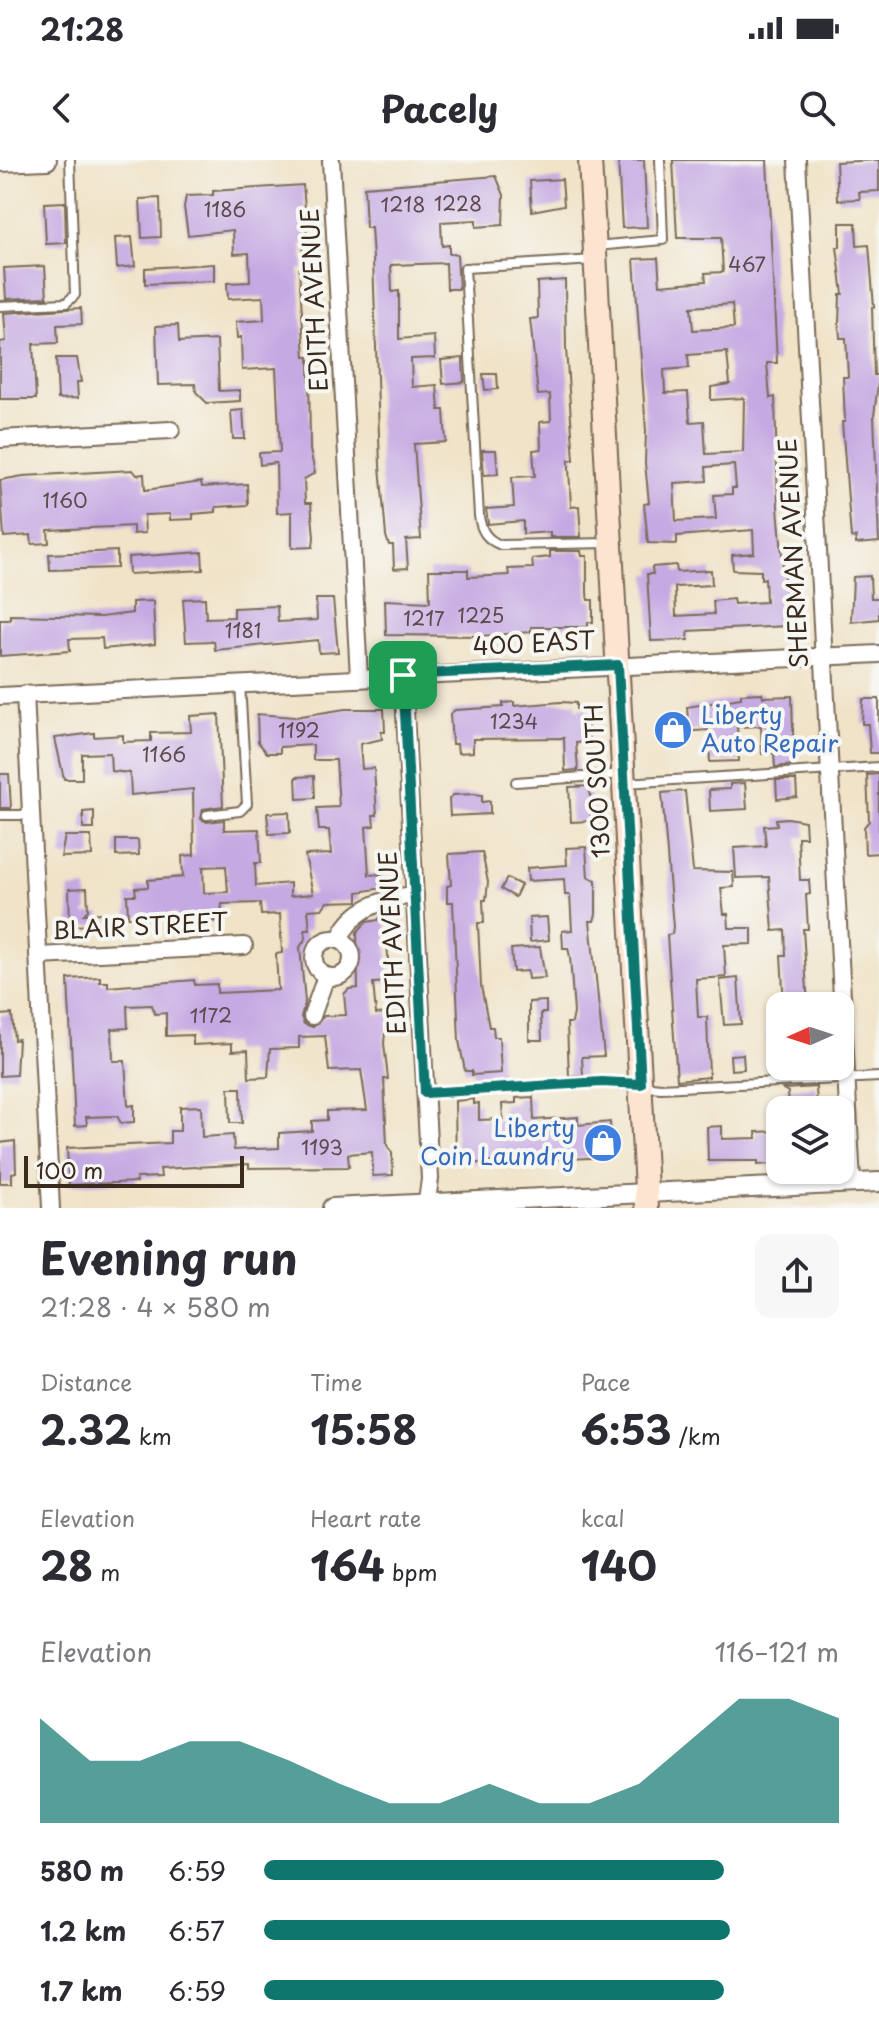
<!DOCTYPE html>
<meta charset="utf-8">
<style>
body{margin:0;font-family:"Playpen Sans",sans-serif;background:#f7f7f7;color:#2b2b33;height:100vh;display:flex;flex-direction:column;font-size:30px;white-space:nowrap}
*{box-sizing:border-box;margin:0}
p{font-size:26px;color:#7c7c81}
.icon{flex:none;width:44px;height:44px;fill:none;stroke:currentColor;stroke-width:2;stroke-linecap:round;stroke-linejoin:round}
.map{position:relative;height:1048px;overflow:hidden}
.sheet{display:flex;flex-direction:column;background:#fff;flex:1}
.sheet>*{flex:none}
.needle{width:52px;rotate:267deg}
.buttons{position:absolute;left:766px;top:832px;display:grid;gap:16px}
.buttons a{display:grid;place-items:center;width:88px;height:88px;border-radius:16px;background:#fff;box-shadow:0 2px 6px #0004;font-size:40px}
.scale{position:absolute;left:24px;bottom:20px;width:220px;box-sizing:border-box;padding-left:8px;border:4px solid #3b2a1e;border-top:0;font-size:22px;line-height:28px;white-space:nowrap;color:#3b2a1e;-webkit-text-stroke:6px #f6f6f2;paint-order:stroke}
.pin{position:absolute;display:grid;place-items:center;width:68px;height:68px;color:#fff;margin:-34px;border-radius:16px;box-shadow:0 4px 12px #0006}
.round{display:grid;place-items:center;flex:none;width:84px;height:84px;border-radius:16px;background:#f7f7f7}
.headline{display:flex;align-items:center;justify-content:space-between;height:136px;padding:0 40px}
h1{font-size:44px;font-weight:700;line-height:60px}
.figures{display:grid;grid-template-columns:repeat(3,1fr);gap:12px;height:136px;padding:8px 40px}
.figures div{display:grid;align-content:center}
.figures b{font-size:40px;font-weight:700}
.figures small{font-size:22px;font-weight:400}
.figures p{font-size:22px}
.chart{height:224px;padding:16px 40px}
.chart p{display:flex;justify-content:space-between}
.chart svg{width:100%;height:144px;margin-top:8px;fill:#0f766e;opacity:.7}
ul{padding:0 40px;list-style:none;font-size:26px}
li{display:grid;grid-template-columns:128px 96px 1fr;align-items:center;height:60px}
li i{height:20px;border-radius:10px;background:#0f766e}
.status{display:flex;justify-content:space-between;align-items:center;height:56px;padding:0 40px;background:#fff;direction:ltr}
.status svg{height:22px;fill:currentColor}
header{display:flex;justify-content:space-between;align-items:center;height:104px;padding:0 40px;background:#fff;font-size:36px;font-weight:700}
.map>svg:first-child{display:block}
</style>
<div class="status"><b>21:28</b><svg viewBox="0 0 49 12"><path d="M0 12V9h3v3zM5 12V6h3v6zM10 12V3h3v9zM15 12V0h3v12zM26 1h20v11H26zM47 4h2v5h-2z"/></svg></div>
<header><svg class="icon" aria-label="back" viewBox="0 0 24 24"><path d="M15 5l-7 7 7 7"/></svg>Pacely<svg class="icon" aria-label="search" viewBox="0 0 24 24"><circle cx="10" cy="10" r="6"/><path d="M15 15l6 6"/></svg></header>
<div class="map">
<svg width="879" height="1048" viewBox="0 0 879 1048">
<rect width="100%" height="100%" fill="#f6f6f2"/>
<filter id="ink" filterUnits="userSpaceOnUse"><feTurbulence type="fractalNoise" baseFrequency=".0125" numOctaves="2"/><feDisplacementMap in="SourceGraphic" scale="16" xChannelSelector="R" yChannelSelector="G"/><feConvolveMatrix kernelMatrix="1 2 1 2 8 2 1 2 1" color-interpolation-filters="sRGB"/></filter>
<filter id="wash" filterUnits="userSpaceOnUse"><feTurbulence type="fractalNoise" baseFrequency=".006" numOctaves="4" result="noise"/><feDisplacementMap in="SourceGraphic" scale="32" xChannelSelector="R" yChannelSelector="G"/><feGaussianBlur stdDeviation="1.8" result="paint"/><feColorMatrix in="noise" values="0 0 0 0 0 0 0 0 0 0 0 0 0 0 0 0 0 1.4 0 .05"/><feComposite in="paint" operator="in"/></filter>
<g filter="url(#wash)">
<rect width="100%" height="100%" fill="#f0e3c7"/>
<g id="blocks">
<g fill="#c5a9e2" fill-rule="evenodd">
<polygon points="618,0 644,0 647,67 622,68"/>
<path d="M673,0h94l10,203h-10l3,35 5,-1 3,110 10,119 -100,5v9l-37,1 -4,-67h6l-1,-7 24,-2 1,7 34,-2 1,15 -37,2 1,29 38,-2 -1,-13 20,-2 1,5 32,-2 -1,-24 -4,1v-8l-28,-1 -1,-15 22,-2 -1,-23 -76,6v8l-29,-1 -4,-39 5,-1 -4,-40 1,-32 -12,-172 24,-1 2,27 46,-4 -1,-8 18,-1 -2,-34h-44zM732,144l2,24 -41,2 -2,-23zM727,192l3,32 -19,3v13l33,-2 -1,54 -37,2 -2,-33 -14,1 -2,-30 -23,1 -1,-23 25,-2 -1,-13zM734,305l2,23h-4v6l-18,1 2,24 -40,2 -2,-38 33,-2 -1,-14z"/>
<polygon points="879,0 879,31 859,32 860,39 838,40 836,2"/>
<polygon points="496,16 504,35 503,65 476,67 476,60 441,62 442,86 449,85 449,94 457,94 459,129 447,129 446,103 391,105 392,132 399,131 399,179 434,176 435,198 411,199 412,227 437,225 439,250 444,250 446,282 414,284 421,379 406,380 408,408 394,409 393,385 389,385 386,376 380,306 373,98 371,68 366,68 364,27"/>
<polygon points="562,19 564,45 532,51 530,21"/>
<polygon points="303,25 307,69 305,83 302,83 304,109 299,109 305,197 309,197 310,290 315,313 304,319 305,343 311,343 314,377 313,387 292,388 292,352 277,353 276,303 260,305 259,293 280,292 276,208 242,210 241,177 237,178 236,162 264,160 263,137 228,139 227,123 250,122 249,93 234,94 233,70 188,75 184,47 186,36 213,35 213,31"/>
<polygon points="160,38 161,77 142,78 140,39"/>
<polygon points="65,42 66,83 46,84 44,43"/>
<polygon points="840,63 856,63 857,86 869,85 874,147 872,147 874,215 879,215 874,256 879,382 856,384 856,377 851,378 842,262 845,262 843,217 848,217 846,178 840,178 839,163 840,134 843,134 837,87 840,87"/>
<polygon points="132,77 135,106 117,108 115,78"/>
<polygon points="214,104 214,121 145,124 145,108"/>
<polygon points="45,106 47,137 6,139 4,108"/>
<polygon points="565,120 566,189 574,300 569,300 569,307 571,347 579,346 581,377 550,377 550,372 523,374 523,361 488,364 486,349 514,347 512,317 535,316 533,290 541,289 540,262 551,261 550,234 538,235 530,159 538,158 537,122"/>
<polygon points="81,148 82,164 57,165 58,183 33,184 36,239 0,239 0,182 6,181 4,153"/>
<polygon points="178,165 179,182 217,180 219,231 240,230 240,241 207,243 196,232 195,224 158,225 156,166"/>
<polygon points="56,198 77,198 81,222 77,222 78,238 58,239"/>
<polygon points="463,198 464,222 443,224 441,200"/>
<polygon points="483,214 497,214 498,229 485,230"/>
<polygon points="243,250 245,279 233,279 231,251"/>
<polygon points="482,290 496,290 498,314 484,315"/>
<polygon points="133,310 137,315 144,314 145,330 201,322 202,327 247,324 248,345 216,347 216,352 193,354 193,359 170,360 170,354 144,355 145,373 133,374 133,366 48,370 49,383 32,384 31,375 4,377 0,320 23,316"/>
<polygon points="117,391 117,408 50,410 49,394"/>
<polygon points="550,391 581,391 582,396 587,396 587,432 588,440 593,440 593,462 588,462 588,467 531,467 531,472 482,476 386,475 385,440 430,442 429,410 468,410 468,417 509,415 508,409 533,408 532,399 550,397"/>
<polygon points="202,392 203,410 129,414 128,397"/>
<polygon points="870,416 871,438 879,438 879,459 851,462 853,417"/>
<polygon points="205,438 206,458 234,457 234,448 277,446 278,462 317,460 316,439 333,439 338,492 319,493 318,480 215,490 214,481 186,482 183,439"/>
<polygon points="153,441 155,484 103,489 102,478 69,479 70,491 0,496 0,460 10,460 10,455 101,457 132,453 132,442"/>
<polygon points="762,533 763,537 792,536 794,605 775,607 774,593 762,594 761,566 737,567 739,601 710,602 708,570 683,572 683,583 666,583 665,560 688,559 687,547 741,538 741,534"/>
<polygon points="863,539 879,539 879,593 870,593 868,564 862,564"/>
<polygon points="514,542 514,546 561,542 576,543 576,549 587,548 589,582 576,583 578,610 565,611 564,578 473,579 473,592 458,593 457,584 452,584 450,554 455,550 503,547 503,543"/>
<path d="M345,549h39l1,23h-4l1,7 -22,5 2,25 12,-1 3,47h-4l1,11 -8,1 3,48 12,-1 2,14 -25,4v9l-31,1 -5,7 -14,1 2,20h-5l1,8 -6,9 5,55 -4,15 3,7 9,3 11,-11 22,-1 -2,-21 5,-5 9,-1 -1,-56 10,-10 11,-2 8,-7 3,69 -16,1 3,31 15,-1 1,15 -7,5 -1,10 4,36h-4l3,66 5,8 1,22 -20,1 -1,-24 -24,2 1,13 -100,1v-4l-89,5 1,8 -25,1 1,4 -68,3 -2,-37 103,-5v-12h10v-24l21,-1 1,31 31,-2 1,15 45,-2v-15l33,-2v-10l15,-1v-9l40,-1 -6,-40 -32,1 -4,-35 -26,1v11l-29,1 -2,28 -19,1 -1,-28 -16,1v-8l-39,2v-10l-27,1v-23l-11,1 -3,-9 -25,1 1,22 -16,1 1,32h12l3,45 6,-1v17l-13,1 -4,-7 -31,1 1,8 -12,1 -7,-147 32,-2v5h8v5l86,-7 1,5 22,-1v9l61,-3 -2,-36 6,-1 -2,-39 -19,1 -1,-12 -38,1 -2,17 -16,1 -2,-5 -26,2v-5l-48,3 -1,-22h9l-1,-7 13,-1v-7l35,-3 -1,-21 12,-1 -1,-66 -62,6 -1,-22 -19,-2 -1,-18 -28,1v25h-18l-9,-41 39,-5v4l29,-2v7l28,-1v-8l40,-1 -1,-16 29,-2 4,92 -20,3 -2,10 6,3 17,-2v10l35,-1 2,34h-6l1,23 34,-3v13l23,-2 -8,-39 26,-1 -2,-24h-10l-2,-22 22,-1 -3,-47h-23v-15l-33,2v6h-13l-9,-11 -1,-28 38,3zM226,706l2,26 -24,1 -1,-26z"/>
<polygon points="0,614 9,614 11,648 0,648"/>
<polygon points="879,614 879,693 865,694 864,667 869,661 867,615"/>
<polygon points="314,616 315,638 297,639 296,617"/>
<polygon points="776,620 796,620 797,637 777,639"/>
<polygon points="745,623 747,649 710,651 709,630 730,629 730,624"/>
<polygon points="590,626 591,661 571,662 569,627"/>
<polygon points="685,631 693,711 733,712 734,727 721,728 724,754 728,754 729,768 752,768 752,784 724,785 726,817 696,819 698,857 707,857 709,917 677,920 667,775 672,774 673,767 662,633"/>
<polygon points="475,634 482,635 482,642 490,641 490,654 450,656 449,639 453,635"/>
<polygon points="94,651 94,669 83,669 83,652"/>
<polygon points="289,652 290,673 269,674 267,653"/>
<polygon points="788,658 805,661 806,677 798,677 800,720 809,720 810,734 806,735 808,769 803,769 808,846 784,846 781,795 786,795 785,770 773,771 769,717 736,718 734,688 766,686 764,666 777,665 776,659"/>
<polygon points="65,676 91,676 92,696 61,697"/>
<polygon points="116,680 138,680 139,695 116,696"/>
<polygon points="586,687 588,717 596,720 596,754 594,761 590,761 604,896 582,897 583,916 569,917 567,863 572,863 574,853 570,797 568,788 563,788 562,771 572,770 570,735 565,735 564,719 528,721 527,708 567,705 566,688"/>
<polygon points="482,692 488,722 486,740 483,740 484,763 478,763 481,826 489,867 493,867 494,877 499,877 501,913 472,915 472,911 465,911 459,881 453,742 447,742 447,726 451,725 449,694"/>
<polygon points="507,718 521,725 515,737 501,729"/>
<polygon points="87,728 88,750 84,754 101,753 100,765 70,766 69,729"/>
<polygon points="547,757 549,780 530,782 529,758"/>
<polygon points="540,787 545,818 528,819 527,811 513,812 511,789"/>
<polygon points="738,818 741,864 724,865 720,820"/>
<polygon points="546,841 546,853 541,853 542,880 529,880 529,842"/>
<polygon points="12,854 14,880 18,879 16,915 0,916 0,855"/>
<polygon points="743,894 744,909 731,910 730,895"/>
<polygon points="781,906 815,906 815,913 782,915"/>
<polygon points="816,927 817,946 789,947 788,932 783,929"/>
<polygon points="229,928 241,928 242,963 230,963"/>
<polygon points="533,937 534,960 578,957 578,965 610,962 612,997 456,1004 455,941 474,939 474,944 479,943 479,960 503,959 502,944 516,943 516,938"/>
<polygon points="722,966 722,979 757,978 756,972 778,971 780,1000 774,1000 775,1004 758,1005 758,1001 708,1001 707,967"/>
<polygon points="15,981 16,1012 12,1013 12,1023 0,1023 0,983"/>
</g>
</g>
</g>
<g filter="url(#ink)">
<use href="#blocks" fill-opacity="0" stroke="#7a6b59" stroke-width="2"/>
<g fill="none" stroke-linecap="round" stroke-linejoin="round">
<defs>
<g id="service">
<polyline points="596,86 663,80 660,0"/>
<path d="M594,100l-129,8 14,248c2,15 8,24 22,29l109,-2"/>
<polyline points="0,146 66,143 75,135 70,0"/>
<polyline points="516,622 623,614"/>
<polyline points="625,623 879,607"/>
<polyline points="0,655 31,655"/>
<polyline points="207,655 240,651 247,644 240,524"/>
<polyline points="426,933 602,922 661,928 879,917"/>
</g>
<g id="minor">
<polyline points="331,0 359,517"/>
<polyline points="797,0 852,1023"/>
<polyline points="0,279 171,270"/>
<polyline points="403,515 430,1019 426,1048"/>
<polyline points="25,534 51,1048"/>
<polyline points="0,536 879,494"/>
<circle cx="333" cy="798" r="19"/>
<path d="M339,780c13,-31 43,-42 76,-45"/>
<polyline points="38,796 244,786"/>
<polyline points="312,856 326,816"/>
</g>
<g id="tertiary">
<polyline points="0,2 47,0"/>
<polyline points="332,1048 879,1022"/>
</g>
<polyline id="secondary" points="590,0 647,1048"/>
</defs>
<use href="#service" stroke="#7a6b59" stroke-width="12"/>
<use href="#minor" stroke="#7a6b59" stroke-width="20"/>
<use href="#tertiary" stroke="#7a6b59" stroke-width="22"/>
<use href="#secondary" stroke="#7a6b59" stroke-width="26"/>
<use href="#service" stroke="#fff" stroke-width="8"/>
<use href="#minor" stroke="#fff" stroke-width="16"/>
<use href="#tertiary" stroke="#fff" stroke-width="18"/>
<use href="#secondary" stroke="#fde4d0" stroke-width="22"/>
</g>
</g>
<g fill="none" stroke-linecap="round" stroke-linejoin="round" filter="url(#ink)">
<defs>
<polygon id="route" points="618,505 641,924 602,922 425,933 403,515"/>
</defs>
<use href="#route" stroke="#fff" stroke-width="16"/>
<use href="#route" stroke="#0f766e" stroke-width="10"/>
</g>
<defs>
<symbol id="shop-disc" viewBox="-11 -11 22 22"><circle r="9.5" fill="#3f7fe0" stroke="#f6f6f2"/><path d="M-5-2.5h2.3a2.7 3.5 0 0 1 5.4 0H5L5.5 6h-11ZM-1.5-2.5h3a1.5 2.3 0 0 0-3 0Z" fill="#fff"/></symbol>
</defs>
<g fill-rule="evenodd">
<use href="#shop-disc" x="651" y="548" width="44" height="44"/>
<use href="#shop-disc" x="581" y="961" width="44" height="44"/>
</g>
<g text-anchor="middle" stroke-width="8" stroke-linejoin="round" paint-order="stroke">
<g font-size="20" fill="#5e4a4f">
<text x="458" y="51">1228</text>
<text x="403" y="52">1218</text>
<text x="225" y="57">1186</text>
<text x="747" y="112">467</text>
<text x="65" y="348">1160</text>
<text x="481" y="463">1225</text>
<text x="424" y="466">1217</text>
<text x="243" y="478">1181</text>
<text x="514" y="569">1234</text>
<text x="299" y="578">1192</text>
<text x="164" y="602">1166</text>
<text x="211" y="863">1172</text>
<text x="322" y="995">1193</text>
</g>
<g font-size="24" fill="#3b2a1e" stroke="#f6f6f2">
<text transform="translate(315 140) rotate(-93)" y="8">EDITH AVENUE</text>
<text transform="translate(794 393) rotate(-93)" y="8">SHERMAN AVENUE</text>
<text transform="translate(534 484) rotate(-3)" y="8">400 EAST</text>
<text transform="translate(598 621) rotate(-93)" y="8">1300 SOUTH</text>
<text transform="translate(140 767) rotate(-3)" y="8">BLAIR STREET</text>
<text transform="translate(393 783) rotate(-93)" y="8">EDITH AVENUE</text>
</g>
<g font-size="24" fill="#366cbe" stroke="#f6f6f2" text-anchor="start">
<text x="701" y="564">Liberty<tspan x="701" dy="28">Auto Repair</tspan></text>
<text x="575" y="977" text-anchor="end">Liberty<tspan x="575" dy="28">Coin Laundry</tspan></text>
</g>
</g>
</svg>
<div class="buttons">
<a><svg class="needle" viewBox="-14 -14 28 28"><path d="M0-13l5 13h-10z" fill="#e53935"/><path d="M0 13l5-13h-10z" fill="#7c7c81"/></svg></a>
<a><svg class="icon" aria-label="layers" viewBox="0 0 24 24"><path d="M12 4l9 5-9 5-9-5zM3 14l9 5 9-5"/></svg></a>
</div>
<div class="scale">100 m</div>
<div class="pin" style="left:403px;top:515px;background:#1e9e55"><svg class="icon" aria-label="arrive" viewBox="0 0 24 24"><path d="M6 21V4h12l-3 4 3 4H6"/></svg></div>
</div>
<section class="sheet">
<div class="headline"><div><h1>Evening run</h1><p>21:28 · 4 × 580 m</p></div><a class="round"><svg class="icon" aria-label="share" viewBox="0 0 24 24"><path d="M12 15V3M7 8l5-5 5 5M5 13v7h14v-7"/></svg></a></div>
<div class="figures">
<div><p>Distance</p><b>2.32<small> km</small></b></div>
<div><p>Time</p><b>15:58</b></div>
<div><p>Pace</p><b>6:53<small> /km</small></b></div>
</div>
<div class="figures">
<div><p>Elevation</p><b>28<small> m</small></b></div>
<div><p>Heart rate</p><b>164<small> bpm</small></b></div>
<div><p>kcal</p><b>140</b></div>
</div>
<div class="chart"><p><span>Elevation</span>116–121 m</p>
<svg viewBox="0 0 160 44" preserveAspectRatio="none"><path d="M0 44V12L10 25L20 25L30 19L40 19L50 25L60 32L70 38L80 38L90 32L100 38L110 38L120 32L130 19L140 6L150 6L160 12V44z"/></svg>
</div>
<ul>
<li><b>580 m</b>6:59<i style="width:80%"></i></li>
<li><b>1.2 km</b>6:57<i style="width:81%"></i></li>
<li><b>1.7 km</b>6:59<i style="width:80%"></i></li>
</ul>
</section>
